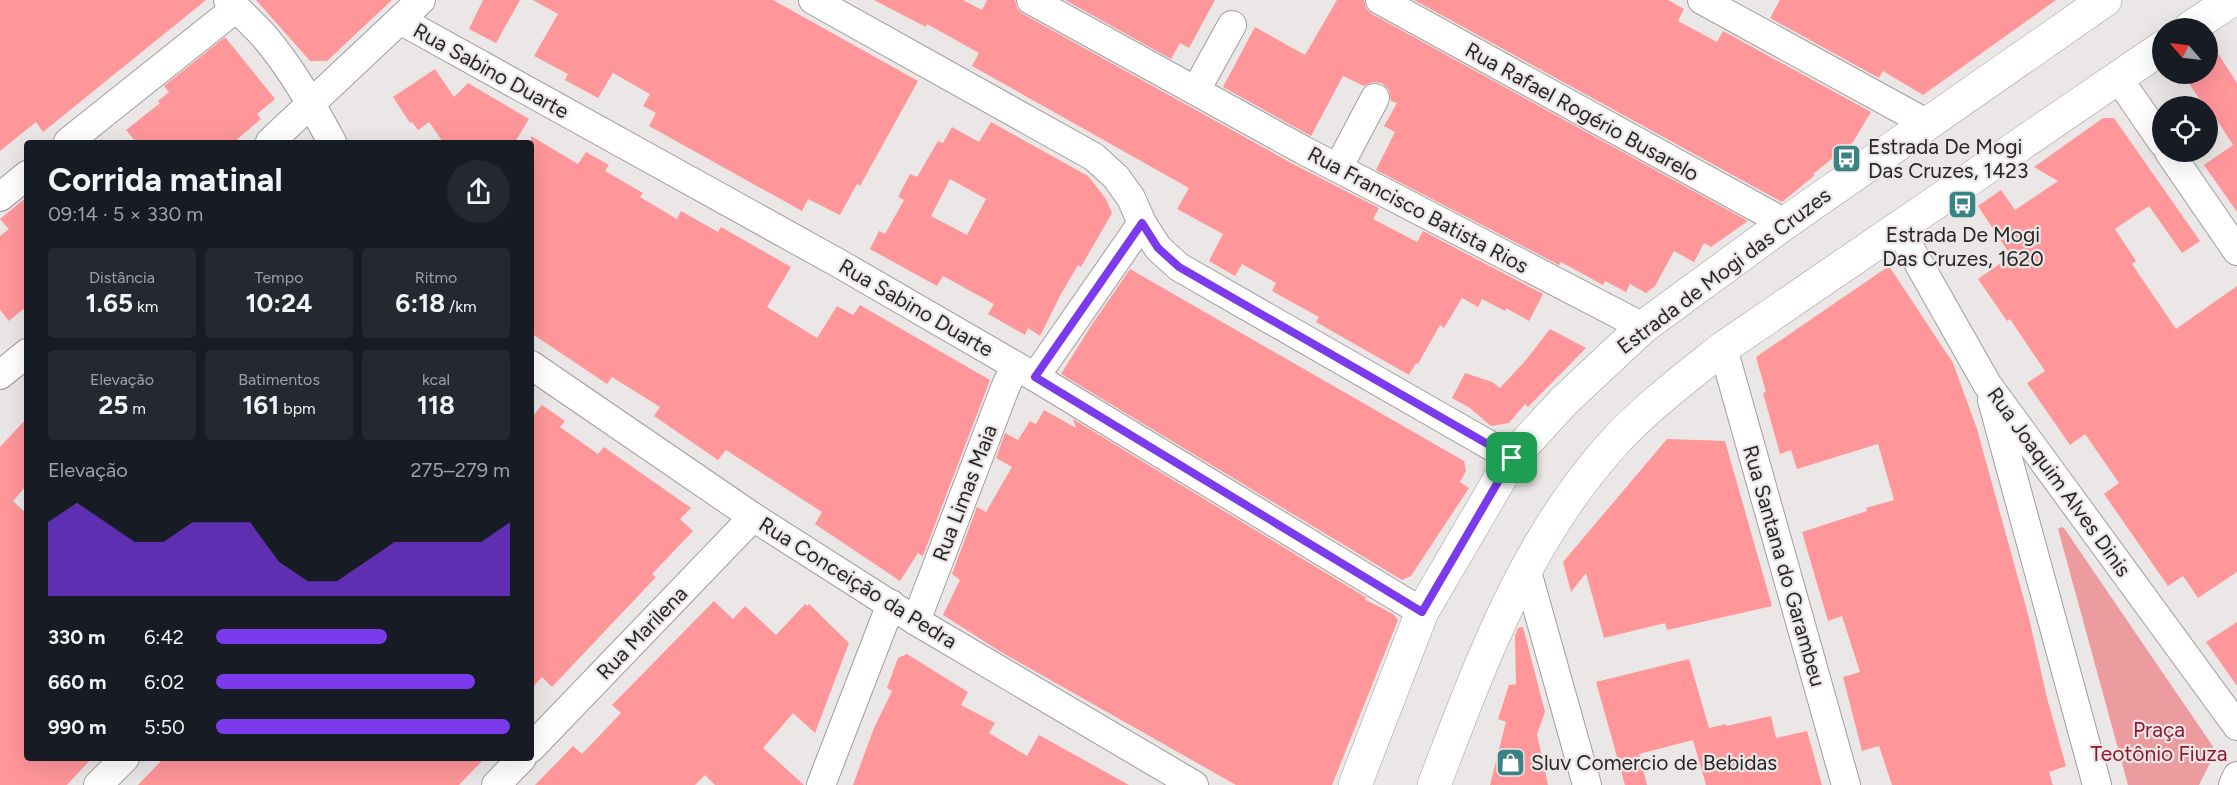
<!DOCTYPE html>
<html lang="pt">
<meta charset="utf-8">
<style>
body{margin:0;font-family:Figtree,sans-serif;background:#242831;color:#f1f3f6;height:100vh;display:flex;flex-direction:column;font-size:22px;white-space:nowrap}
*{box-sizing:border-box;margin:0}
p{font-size:20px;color:#9ea1a6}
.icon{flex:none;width:33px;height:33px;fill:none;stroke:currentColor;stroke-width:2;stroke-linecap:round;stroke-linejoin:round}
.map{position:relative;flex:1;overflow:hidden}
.sheet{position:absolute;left:24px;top:140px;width:510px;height:621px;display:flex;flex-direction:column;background:#171b24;border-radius:6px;box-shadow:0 6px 24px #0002}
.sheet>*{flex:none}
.needle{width:39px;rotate:298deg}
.fabs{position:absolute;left:2152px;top:18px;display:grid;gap:12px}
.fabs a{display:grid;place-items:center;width:66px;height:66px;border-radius:50%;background:#171b24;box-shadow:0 6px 24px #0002;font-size:30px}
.pin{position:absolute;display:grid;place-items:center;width:51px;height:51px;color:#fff;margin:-26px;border-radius:12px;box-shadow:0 3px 9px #0006}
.round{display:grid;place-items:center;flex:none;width:63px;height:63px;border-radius:32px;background:#242831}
.headline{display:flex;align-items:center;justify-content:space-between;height:102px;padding:0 24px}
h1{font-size:33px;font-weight:700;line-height:45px}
.stats{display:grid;grid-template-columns:repeat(3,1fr);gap:9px;height:102px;padding:6px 24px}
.stats div{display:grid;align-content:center;border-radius:6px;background:#242831;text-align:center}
.stats b{font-size:26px;font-weight:700}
.stats small{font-size:16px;font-weight:400}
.stats p{font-size:16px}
.chart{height:168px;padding:12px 24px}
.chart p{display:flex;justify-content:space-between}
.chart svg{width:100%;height:108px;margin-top:6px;fill:#7c3aed;opacity:.7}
ul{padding:0 24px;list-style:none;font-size:20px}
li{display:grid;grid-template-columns:96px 72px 1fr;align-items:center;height:45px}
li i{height:15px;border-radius:8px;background:#7c3aed}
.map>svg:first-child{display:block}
</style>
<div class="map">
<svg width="2237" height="785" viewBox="0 0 2237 785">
<rect width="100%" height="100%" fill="#ebe7e6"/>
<polygon fill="#ec9c9e" points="2061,527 2064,528 2214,748 2213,757 2199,785 2128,785 2058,529"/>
<g fill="#ff969a" fill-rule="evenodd">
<polygon points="0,0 206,0 43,132 36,122 0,151"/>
<polygon points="256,0 392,0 327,61 310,61"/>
<polygon points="483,0 520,0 496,43 469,29"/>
<polygon points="533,0 773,0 918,81 860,186 857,184 840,215 808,199 802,211 649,126 656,113 643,106 650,94 613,73 598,98 565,80 568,74 534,56 558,14"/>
<polygon points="874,0 963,0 982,10 987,0 1015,0 1017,8 1023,14 1293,164 1379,208 1373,219 1417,242 1423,231 1543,294 1529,321 1506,308 1505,311 1482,299 1478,307 1462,298 1444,328 1440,325 1418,364 1416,363 1409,375 1316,322 1319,317 1272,291 1276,283 1242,264 1235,276 1209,261 1223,234 1177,209 1189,188 972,66 979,53 927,24 926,27"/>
<polygon points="1065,0 1215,0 1189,48 1180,43 1171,59"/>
<polygon points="1337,0 1364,0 1366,8 1372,14 1748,221 1711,247 1704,243 1694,262 1674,251 1655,286 1646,293 1630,284 1626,292 1605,281 1603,285 1561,262 1559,265 1376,170 1395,132 1384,126 1397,103 1391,101 1389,90 1382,83 1374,82 1364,86 1343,76 1311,136 1223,87 1255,27 1305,55"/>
<polygon points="1414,0 1668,0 1684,9 1678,21 1717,42 1723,31 1871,112 1853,142 1813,174 1815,175 1782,202"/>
<polygon points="1780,0 2056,0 1923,95 1883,71 1879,78 1770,18"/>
<polygon points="225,37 275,99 257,114 261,119 234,142 136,142 126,130 160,103 158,101 169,92 164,86"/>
<polygon points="2208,38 2237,83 2237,212 2204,165 2233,145 2208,106 2204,106 2183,74 2208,74"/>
<polygon points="435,69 454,97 468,83 529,119 515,142 443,142 429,122 418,130 412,122 410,123 393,97"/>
<polygon points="2103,118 2114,118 2200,241 2182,253 2149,206 2115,229 2136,261 2132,264 2176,329 2237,286 2237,572 2198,598 2183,576 2168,586 2104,494 2119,483 2085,434 2070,445 2027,383 2045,371 2010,319 2007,321 1978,279 2011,256 1978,206 2001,190 2015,210 2058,181 2034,167"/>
<path d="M991,122l97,54 18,23 6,14 -31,54 -3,-2 -17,29 -21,42 -12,-8 -3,7 -37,-21 6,-10 -51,-28 -6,10 -67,-37 9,-18 6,3 19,-34 -6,-3 12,-23 7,3 21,-36 5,2 9,-16 27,15zM950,179l36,20 -19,36 -36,-19z"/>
<polygon points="531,136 578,164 586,152 609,165 605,171 643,193 640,197 677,219 681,211 718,232 721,227 791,267 767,307 817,338 837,306 853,315 860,305 990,380 923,556 918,553 900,581 815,524 822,512 726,450 718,460 654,416 660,407 612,377 607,384 531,333"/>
<polygon points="27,197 27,306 9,321 0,310 0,236 9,229 0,219"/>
<polygon points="1889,266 1953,363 1977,429 2029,618 2047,698 2066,766 2049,772 2053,785 1892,785 1879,746 1862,751 1843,677 1860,672 1842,616 1828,621 1802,532 1867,511 1866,508 1894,500 1878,444 1797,469 1791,450 1780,454 1763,393 1766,392 1756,357"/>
<polygon points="1130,269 1464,461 1466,471 1460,482 1469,488 1411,576 1402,580 1061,374 1091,326"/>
<polygon points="1550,329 1586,348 1528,407 1525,404 1509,423 1491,426 1470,408 1452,398 1465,373 1492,382 1500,388 1526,360"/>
<polygon points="542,405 565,421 560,427 598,454 604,447 691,508 680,519 693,531 652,574 656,577 552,687 542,677 531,689 531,418"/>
<polygon points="1044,410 1076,428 1073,419 1367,598 1364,599 1393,614 1398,620 1332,785 1236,785 1001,652 943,615 960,580 952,574 977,507 986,512 1012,467 996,458 1005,433 1018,440 1030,421 1036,424"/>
<polygon points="27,418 27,485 13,501 27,514 27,758 92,758 67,785 0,785 0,447"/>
<polygon points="1667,439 1725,441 1772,606 1667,630 1665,623 1604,638 1586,573 1571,592 1563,562"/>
<polygon points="714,601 733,619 745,606 776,635 805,604 807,606 809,604 849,643 815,733 793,713 763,748 804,785 715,785 705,775 695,785 535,785 573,746 582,754 621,713 612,705"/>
<polygon points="2237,622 2237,686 2206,642"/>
<polygon points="1523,627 1545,712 1537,734 1548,785 1490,785 1506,722 1498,719 1509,685 1516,684 1515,636 1518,628"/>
<polygon points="907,654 968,692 961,705 995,723 989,733 1027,756 1039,735 1129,785 853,785 874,728 892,691 887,688 898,658"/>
<polygon points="1689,659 1709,728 1726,724 1726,726 1771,716 1776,738 1807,731 1822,785 1706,785 1693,740 1639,754 1647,785 1625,785 1596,682"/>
<polygon points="164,758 485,758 459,785 138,785"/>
</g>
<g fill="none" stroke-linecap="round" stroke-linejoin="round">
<defs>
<g id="street">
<path d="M228,0c12,12 25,24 36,36 28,33 48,69 68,106"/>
<polyline points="813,0 1094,157 1116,177 1131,198 1142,223 1158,248 1179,267 1512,458"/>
<polyline points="1031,0 1301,149 1643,327"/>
<polyline points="1380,0 1785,223"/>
<polyline points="1702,0 1928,124"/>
<polyline points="400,20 840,264 1035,377 1422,612"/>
<polyline points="2118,78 2163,143"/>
<polyline points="1196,90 1232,25"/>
<polyline points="68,142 236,8"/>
<polyline points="270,142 421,0"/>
<polyline points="2169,152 2237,251"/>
<polyline points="1338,168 1375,98"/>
<polyline points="0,197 27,175"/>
<polyline points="1898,227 1987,384 2237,726"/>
<polyline points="1723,348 1846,785"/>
<polyline points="531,365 753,517 916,621 1194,785"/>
<polyline points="0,375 27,353"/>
<polyline points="1035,377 1142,223"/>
<polyline points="1992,400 2097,785"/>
<polyline points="1526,568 1587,785"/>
<polyline points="916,621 1005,388 1015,366"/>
<polyline points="531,748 753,517"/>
<polyline points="98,785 125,758"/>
<polyline points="496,785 522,758"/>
<polyline points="821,785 891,604"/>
<polyline points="2233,785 2237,776"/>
</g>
<g id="secondary">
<polyline points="2190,28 2232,0"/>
<polyline points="1355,785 1422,612 1512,458 1563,402 1643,327 1785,223 2105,0"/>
<path d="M1434,785c47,-122 88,-238 176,-338 33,-37 74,-68 113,-99l440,-301"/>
</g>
</defs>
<use href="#street" stroke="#a29d9d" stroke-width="30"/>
<use href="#secondary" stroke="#a29d9d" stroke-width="34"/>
<use href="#street" stroke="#fff" stroke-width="28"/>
<use href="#secondary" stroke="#fff" stroke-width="33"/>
</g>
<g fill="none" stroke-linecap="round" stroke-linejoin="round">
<defs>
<polygon id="route" points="1142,223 1158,248 1179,267 1512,458 1422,612 1035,377"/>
</defs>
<use href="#route" stroke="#fff" stroke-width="12"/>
<use href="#route" stroke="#7c3aed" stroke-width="8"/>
</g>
<defs>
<symbol id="bus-square" viewBox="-11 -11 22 22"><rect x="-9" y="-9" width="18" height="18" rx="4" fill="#3a8385" stroke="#ebe7e6"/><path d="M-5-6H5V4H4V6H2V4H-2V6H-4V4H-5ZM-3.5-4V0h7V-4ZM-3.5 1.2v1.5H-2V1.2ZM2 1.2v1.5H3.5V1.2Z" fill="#fff"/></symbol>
<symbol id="shop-square" viewBox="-11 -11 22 22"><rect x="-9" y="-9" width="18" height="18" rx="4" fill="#3a8385" stroke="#ebe7e6"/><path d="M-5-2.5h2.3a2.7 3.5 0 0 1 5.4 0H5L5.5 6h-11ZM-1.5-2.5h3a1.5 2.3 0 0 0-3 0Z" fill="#fff"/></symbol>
</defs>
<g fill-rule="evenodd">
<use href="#bus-square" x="1830" y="142" width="33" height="33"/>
<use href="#bus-square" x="1946" y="188" width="33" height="33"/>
<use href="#shop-square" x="1494" y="746" width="33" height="33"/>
</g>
<g text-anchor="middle" stroke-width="4.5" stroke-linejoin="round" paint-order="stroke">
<g font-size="21" fill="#282626" stroke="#ebe7e6">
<text transform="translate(491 71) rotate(29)" y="7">Rua Sabino Duarte</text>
<text transform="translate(1582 112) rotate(29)" y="7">Rua Rafael Rogério Busarelo</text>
<text transform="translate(1418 210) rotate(28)" y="7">Rua Francisco Batista Rios</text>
<text transform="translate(1724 271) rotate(-37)" y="7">Estrada de Mogi das Cruzes</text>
<text transform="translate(916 308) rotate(30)" y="7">Rua Sabino Duarte</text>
<text transform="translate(2059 482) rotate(54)" y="7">Rua Joaquim Alves Dinis</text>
<text transform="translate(965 493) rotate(-69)" y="7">Rua Limas Maia</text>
<text transform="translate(1784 566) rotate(74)" y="7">Rua Santana do Garambeu</text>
<text transform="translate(858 583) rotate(32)" y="7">Rua Conceição da Pedra</text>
<text transform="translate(642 633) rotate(-46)" y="7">Rua Marilena</text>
</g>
<g font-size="21" fill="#282626" stroke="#ebe7e6" text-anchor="start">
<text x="1868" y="154">Estrada De Mogi<tspan x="1868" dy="24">Das Cruzes, 1423</tspan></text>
<text x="1963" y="242" text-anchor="middle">Estrada De Mogi<tspan x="1963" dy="24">Das Cruzes, 1620</tspan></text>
<text x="1531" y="770">Sluv Comercio de Bebidas</text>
</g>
<g font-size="21" fill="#92162d" stroke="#ebe7e6">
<text x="2159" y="737">Praça<tspan x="2159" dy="24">Teotônio Fiuza</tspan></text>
</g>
</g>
</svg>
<div class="fabs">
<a><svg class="needle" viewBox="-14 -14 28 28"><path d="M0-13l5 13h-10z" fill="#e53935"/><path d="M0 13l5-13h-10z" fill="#9ea1a6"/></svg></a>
<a><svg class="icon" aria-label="locate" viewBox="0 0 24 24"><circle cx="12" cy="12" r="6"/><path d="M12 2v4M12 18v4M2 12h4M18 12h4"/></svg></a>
</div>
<div class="pin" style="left:1512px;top:458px;background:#1e9e55"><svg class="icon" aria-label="arrive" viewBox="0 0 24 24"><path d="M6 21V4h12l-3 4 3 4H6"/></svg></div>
<section class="sheet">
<div class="headline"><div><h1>Corrida matinal</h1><p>09:14 · 5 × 330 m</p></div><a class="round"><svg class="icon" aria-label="share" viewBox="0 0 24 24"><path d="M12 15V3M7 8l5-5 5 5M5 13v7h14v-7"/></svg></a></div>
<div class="stats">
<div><p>Distância</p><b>1.65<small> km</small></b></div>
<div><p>Tempo</p><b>10:24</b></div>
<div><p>Ritmo</p><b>6:18<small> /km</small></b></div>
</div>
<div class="stats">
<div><p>Elevação</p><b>25<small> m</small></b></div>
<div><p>Batimentos</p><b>161<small> bpm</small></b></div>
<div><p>kcal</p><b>118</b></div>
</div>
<div class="chart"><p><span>Elevação</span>275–279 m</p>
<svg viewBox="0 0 160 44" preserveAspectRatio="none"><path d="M0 44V14L10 6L20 14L30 22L40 22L50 14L60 14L70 14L80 30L90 38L100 38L110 30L120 22L130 22L140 22L150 22L160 14V44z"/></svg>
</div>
<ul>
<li><b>330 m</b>6:42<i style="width:58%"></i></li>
<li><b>660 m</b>6:02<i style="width:88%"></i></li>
<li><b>990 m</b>5:50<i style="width:100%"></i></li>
</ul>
</section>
</div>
